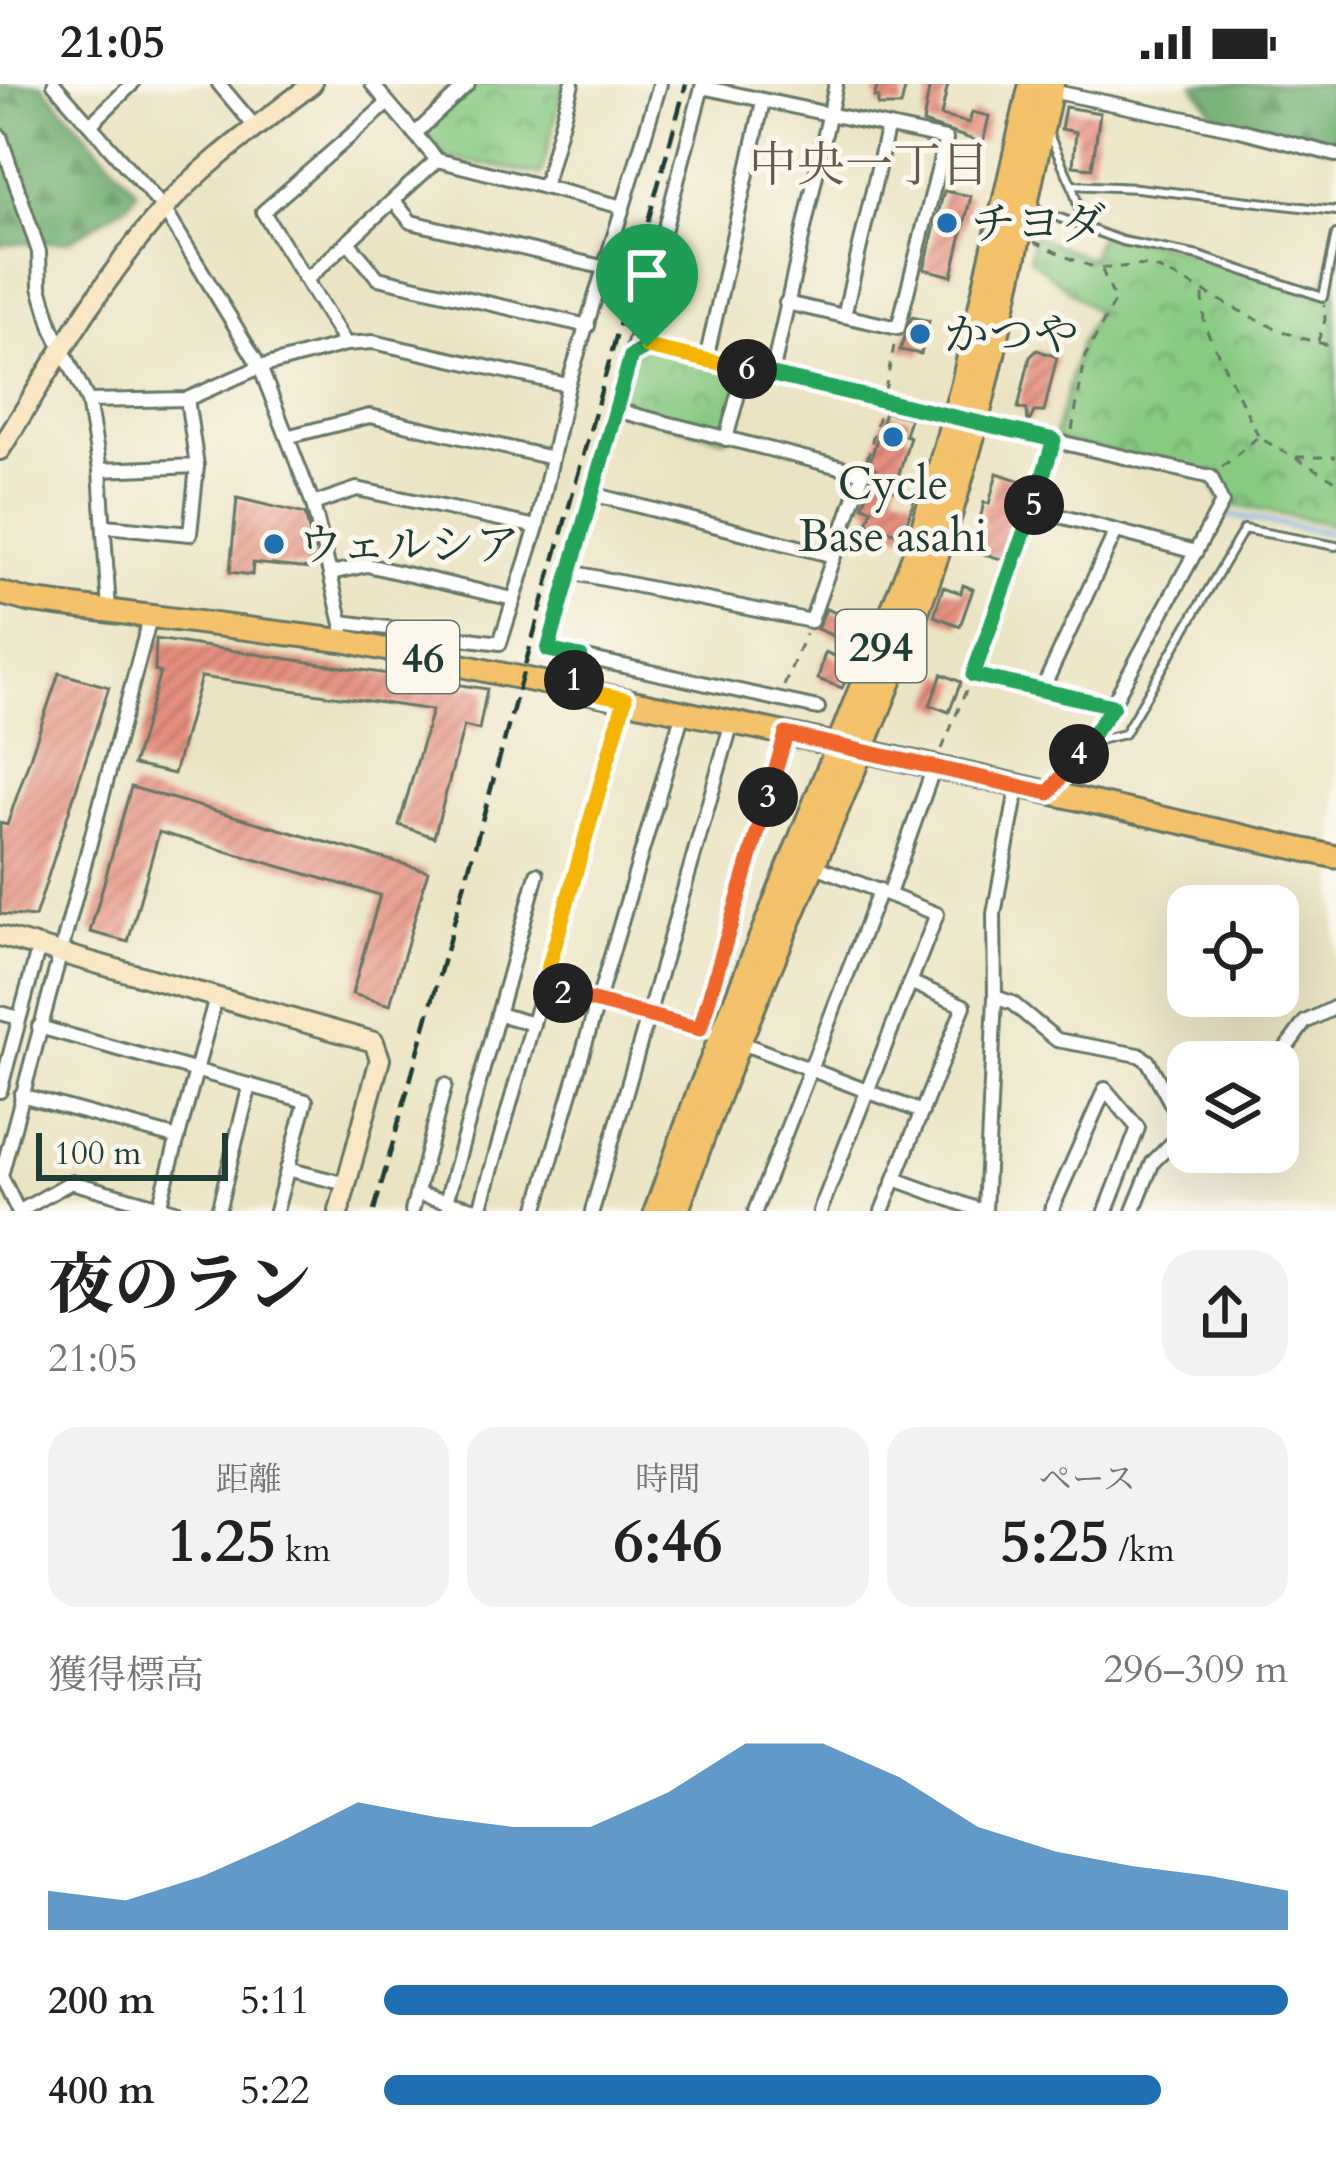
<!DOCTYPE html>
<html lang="ja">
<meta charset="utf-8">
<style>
body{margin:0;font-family:Cardo,"Noto Serif JP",serif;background:#f2f2f2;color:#222;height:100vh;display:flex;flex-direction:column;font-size:45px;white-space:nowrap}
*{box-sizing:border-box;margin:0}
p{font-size:39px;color:#767676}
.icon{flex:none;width:66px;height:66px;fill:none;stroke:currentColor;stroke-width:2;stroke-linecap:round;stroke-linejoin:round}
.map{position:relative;height:1127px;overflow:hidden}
.sheet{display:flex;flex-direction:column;background:#fff;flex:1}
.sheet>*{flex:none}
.fabs{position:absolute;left:1167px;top:801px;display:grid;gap:24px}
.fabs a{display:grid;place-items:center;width:132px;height:132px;border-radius:24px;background:#fff;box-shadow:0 12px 48px #0002;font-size:60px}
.scale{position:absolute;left:36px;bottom:30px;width:192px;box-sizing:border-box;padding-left:12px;border:6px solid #1f3d34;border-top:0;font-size:33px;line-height:42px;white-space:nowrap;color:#1f3d34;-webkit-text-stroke:9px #fbf7ec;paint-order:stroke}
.pin{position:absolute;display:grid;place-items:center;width:102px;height:102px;color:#fff;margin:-123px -51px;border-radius:50% 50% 50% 0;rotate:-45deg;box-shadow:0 0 12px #0007}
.pin .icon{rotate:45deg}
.km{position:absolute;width:60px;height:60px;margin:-30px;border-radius:50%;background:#222;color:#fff;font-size:33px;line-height:60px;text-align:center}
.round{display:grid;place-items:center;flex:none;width:126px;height:126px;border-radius:36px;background:#f2f2f2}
.head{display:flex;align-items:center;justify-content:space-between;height:204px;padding:0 48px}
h1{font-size:66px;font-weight:700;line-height:90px}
.stats{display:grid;grid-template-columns:repeat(3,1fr);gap:18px;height:204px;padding:12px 48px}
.stats div{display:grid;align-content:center;border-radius:30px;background:#f2f2f2;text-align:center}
.stats b{font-size:60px;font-weight:700}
.stats small{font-size:33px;font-weight:400}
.stats p{font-size:33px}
.chart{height:336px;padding:24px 48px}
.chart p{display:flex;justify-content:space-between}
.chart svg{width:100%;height:216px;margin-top:12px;fill:#1f6fb2;opacity:.7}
ul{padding:0 48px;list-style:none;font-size:39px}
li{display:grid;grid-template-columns:192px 144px 1fr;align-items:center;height:90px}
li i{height:30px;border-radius:15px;background:#1f6fb2}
.status{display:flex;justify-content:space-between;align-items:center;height:84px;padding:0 60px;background:#fff;direction:ltr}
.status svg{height:33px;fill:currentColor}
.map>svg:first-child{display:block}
</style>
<div class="status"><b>21:05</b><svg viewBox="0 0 49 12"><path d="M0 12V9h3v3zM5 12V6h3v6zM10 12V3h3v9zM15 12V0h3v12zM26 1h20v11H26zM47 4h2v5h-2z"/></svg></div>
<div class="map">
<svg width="1336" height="1127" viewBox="0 0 1336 1127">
<defs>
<pattern id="forest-firs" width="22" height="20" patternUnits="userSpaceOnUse" patternTransform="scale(3)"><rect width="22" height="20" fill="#6eae70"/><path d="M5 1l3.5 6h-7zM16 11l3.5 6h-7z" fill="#5a8f5d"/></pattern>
<pattern id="park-crowns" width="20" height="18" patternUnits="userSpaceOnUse" patternTransform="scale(3)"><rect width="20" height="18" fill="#88ca82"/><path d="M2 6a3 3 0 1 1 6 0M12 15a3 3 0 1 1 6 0" fill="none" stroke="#6fa56b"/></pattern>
<pattern id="building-hatch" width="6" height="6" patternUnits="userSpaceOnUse" patternTransform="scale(3)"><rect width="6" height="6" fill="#e68f7e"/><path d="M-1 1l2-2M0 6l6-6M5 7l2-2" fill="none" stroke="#ba7668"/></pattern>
</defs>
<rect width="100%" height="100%" fill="#fbf7ec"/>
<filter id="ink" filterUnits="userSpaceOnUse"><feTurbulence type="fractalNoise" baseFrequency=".00833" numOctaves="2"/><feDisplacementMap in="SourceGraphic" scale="24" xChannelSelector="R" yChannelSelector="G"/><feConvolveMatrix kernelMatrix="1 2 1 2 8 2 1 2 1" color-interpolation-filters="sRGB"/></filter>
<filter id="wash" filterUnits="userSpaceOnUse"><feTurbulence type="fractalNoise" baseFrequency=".004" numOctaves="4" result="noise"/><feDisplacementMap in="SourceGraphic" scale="48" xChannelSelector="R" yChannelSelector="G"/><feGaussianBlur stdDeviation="2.7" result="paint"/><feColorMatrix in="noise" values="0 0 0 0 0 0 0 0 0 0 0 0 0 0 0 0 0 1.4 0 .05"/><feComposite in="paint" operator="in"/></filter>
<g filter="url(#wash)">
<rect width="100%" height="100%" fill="#ebe4c3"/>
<g fill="url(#forest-firs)" stroke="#467652" stroke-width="3">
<polygon points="0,0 42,0 137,107 128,120 69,157 0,161 0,37 6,33"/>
<polygon points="1193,0 1336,0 1336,62 1331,65 1215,30"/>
</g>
<g fill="url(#park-crowns)" stroke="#54845b" stroke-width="3">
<polygon points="471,0 564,0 541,91 445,73 422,46"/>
<polygon points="1103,144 1233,181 1322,213 1336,154 1336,441 1222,419 1210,393 1054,355 1080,260 1096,228 1029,174 1033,151 1090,175"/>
<polygon points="648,263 745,284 726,355 615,326 631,272"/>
</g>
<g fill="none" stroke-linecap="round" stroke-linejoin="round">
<polyline stroke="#75b2e7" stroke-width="4.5" points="1218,429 1336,450"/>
</g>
<g id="blocks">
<g fill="url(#building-hatch)">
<polygon points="878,0 906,0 901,22 878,22 878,14 874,13"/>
<polygon points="930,0 948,0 941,32 969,39 972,28 989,32 983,59 923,39"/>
<polygon points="1065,23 1100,29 1092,84 1073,82 1076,48 1061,45"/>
<polygon points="944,107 971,112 952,192 924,185"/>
<polygon points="912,233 929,237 921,270 900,266"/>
<polygon points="1037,266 1057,273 1044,328 1034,328 1028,340 1027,326 1018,324 1030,273"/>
<polygon points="885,328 910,334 905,351 910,353 894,406 915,413 903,451 867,439 872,425 863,422 876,384 869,381"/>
<polygon points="997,389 1030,400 1004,476 975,467 984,437 980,436 984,418 989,420"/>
<polygon points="237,414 305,430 314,467 311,485 253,479 252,491 230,488"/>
<polygon points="963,501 973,505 960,542 934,532 943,503 961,509"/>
<polygon points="826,525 868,540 860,563 817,545"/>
<polygon points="156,555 487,605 479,646 464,642 434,753 399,741 432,626 201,593 174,690 133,681 160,589 155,587"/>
<polygon points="825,568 853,580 842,604 818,595"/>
<polygon points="59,589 109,603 35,833 0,830 0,739 7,741"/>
<polygon points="942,590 961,598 949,628 930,621"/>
<polygon points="131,703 428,787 390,921 352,910 380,811 159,748 128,858 90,848"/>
</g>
</g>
</g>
<g filter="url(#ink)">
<use href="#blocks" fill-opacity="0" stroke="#676" stroke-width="3"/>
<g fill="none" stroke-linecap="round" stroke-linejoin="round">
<defs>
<g id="lane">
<polyline points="1049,51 1072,101 1084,142"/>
<polyline points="1072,101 1137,104 1336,127"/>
<polyline points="1033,124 1122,157 1199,172 1323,213 1336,150"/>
<polyline points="1091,658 1124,650 1244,445 1336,462"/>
</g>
<g id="street">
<polyline points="54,0 164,125 260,283 313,420 343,544"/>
<polyline points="219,0 256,44"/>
<polyline points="372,0 415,50"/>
<polyline points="468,0 415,50 437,76 544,103"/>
<polyline points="1051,7 1240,46 1336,71"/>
<polyline points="91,40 132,0"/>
<polyline points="0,52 39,168 40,203 52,244 88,317 100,386 109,526"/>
<polyline points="394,117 411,138 606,184"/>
<polyline points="623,123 660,0"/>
<polyline points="348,158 378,194 588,242"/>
<polyline points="306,196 437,76"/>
<polyline points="844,232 887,45"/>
<polyline points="346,260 263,128 388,19"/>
<polyline points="631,272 702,3 946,55 898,244 786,219"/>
<polyline points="706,276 763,17"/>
<polyline points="772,290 836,0"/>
<polyline points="88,317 187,315 260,283 346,260 373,258 568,301"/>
<polyline points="973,338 1211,393 1222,419 1099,645 1049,708"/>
<polyline points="290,352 370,332 552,374"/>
<polyline points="726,355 745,284"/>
<polyline points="100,386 197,382 187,315"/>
<polyline points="592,410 834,472"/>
<polyline points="313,420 357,405 537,443"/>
<polyline points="106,442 190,450 197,382"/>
<polyline points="570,488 811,537 863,389 615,326"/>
<polyline points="331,489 367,481 513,515"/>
<polyline points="342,538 500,559 537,443 568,301 623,123 544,103 572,0"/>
<polyline points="582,573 818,624"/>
<polyline points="572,604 582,573 547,566 631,272 648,263 954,333"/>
<polyline points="1042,606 1116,447"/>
<polyline points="1113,622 973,591 1033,425 1196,468"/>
<polyline points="813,781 937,830 820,1127"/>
<polyline points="889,810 934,683"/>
<polyline points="543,903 700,945 721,954"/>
<polyline points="995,913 1012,919 1057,956 1139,971 1148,977 1185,1045"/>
<polyline points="0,929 19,934"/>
<polyline points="498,930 533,940"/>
<polyline points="39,943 306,1017 276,1127"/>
<polyline points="700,945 786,650"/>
<polyline points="739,958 922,1028"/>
<polyline points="1276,978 1305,938 1336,923"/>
<polyline points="0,1007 39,862"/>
<polyline points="21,1011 178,1054"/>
<polyline points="287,1085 346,1100"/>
<polyline points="895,1095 982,1127"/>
<polyline points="417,1110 485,1127"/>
<polyline points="446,1118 537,790"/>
<polyline points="480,1126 625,615"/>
<polyline points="18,1127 1,1092 151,530"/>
<polyline points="20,1127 71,1098 175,1127"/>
<polyline points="158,1127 216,913"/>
<polyline points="218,1127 250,1001"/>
<polyline points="412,1127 445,1001"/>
<polyline points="536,1127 683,628"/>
<polyline points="592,1127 732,638"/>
<polyline points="755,1127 880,806"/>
<polyline points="882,1127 964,922 910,898"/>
<polyline points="985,1127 995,913 994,830 1018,701"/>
<polyline points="1051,1127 1105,1005 1138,1044 1106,1127"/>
<polyline points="1133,1127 1153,1078 1188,1043"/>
</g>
<g id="secondary">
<path d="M0,366c51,-82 99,-167 162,-239 43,-49 99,-87 150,-127"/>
<polyline points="0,852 374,958 380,975 339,1127"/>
</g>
<polyline id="primary" points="0,509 30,517 345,557 806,654 1336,773"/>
<g id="highway">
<polyline points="657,1127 698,1013 919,462 964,299 1032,0"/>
<path d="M676,1127c68,-207 167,-403 243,-608 63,-167 93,-346 132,-519"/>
</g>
</defs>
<use href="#lane" stroke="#676" stroke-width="12"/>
<use href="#street" stroke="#676" stroke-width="18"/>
<use href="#secondary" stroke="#676" stroke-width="24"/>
<use href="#primary" stroke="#676" stroke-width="27"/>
<use href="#highway" stroke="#676" stroke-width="30"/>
<g stroke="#676" stroke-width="3" stroke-dasharray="9 9" stroke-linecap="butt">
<path d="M1034,158c21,8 48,25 70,26 19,1 35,-7 54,1 58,25 114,68 178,77"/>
<polyline points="1203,211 1204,241 1258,351"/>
<polyline points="1318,257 1325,236 1324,220"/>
<polyline points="885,306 895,257"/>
<polyline points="1072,346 1086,271 1115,216 1102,186"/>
<polyline points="1296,373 1336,373"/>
<polyline points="867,376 880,327"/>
<polyline points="1222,383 1258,353 1336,397"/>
<polyline points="1037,412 1049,369"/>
<polyline points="784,602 805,550"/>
<polyline points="942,665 968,602"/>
</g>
<use href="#lane" stroke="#fff" stroke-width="6"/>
<use href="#street" stroke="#fff" stroke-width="12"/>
<use href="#secondary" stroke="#fae7c3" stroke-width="18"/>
<use href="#primary" stroke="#f3c26a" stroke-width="21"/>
<use href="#highway" stroke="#f3c26a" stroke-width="24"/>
<polyline stroke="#1f3d34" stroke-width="4.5" stroke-dasharray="18 9" stroke-linecap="butt" points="374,1127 686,0"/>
</g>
</g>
<g fill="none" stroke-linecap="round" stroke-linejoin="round" filter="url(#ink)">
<defs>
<polyline id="split-1" points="574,596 581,573 548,566 631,272 647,263"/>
<polyline id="split-2" points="563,909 543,903 625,615 572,604 574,596"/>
<polyline id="split-3" points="563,909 700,945 768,713"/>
<polyline id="split-4" points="768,713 786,650 1049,709 1079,670"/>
<polyline id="split-5" points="1034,421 973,591 1113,622 1079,670"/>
<polyline id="split-6" points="747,285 1054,356 1034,421"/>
<polyline id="split-7" points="647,263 747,285"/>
</defs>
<use href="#split-1" stroke="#fff" stroke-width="24"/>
<use href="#split-2" stroke="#fff" stroke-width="24"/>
<use href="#split-3" stroke="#fff" stroke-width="24"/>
<use href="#split-4" stroke="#fff" stroke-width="24"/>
<use href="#split-5" stroke="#fff" stroke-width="24"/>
<use href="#split-6" stroke="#fff" stroke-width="24"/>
<use href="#split-7" stroke="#fff" stroke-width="24"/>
<use href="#split-1" stroke="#22a559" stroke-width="15"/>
<use href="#split-2" stroke="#f5b400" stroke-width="15"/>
<use href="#split-3" stroke="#f0652b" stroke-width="15"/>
<use href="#split-4" stroke="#f0652b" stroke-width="15"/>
<use href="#split-5" stroke="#22a559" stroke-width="15"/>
<use href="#split-6" stroke="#22a559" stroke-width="15"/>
<use href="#split-7" stroke="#f5b400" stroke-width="15"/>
</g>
<g fill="#1f6fb2" stroke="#fbf7ec" stroke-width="4.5">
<circle cx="947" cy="139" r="12"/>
<circle cx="920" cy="250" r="12"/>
<circle cx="893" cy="353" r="12"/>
<circle cx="274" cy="460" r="12"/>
</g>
<g text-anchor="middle" stroke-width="10" stroke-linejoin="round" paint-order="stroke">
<g fill="#fbf7ec" stroke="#61756b" stroke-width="3">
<rect x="836" y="526" width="90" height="72" rx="9"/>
<rect x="387" y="537" width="72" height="72" rx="9"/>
</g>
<g font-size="42" font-weight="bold" fill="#1f3d34">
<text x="881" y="577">294</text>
<text x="423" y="588">46</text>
</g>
<g font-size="45" fill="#1f3d34" stroke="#fbf7ec" text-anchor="start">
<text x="971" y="155">チヨダ</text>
<text x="944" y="266">かつや</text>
<text x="893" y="415" text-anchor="middle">Cycle<tspan x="893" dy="52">Base asahi</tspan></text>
<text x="298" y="476">ウェルシア</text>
</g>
<g font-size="48" fill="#655a4e" stroke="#fbf7ec">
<text x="869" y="97">中央一丁目</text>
</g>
</g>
</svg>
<div class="fabs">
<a><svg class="icon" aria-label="locate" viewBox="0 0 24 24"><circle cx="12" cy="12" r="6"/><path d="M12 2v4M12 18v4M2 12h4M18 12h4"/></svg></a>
<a><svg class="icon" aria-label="layers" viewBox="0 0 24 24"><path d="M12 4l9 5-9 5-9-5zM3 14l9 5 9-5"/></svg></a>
</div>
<div class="scale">100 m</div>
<div class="pin" style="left:647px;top:263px;background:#1e9e55"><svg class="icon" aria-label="arrive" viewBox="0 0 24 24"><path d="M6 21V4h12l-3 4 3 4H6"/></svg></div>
<b class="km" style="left:574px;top:596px">1</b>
<b class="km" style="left:563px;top:909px">2</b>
<b class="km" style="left:768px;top:713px">3</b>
<b class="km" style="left:1079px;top:670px">4</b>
<b class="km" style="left:1034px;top:421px">5</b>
<b class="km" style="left:747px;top:285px">6</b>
</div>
<section class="sheet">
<div class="head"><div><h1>夜のラン</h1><p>21:05</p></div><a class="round"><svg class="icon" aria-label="share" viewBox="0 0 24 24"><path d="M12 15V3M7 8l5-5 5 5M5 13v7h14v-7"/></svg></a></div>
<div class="stats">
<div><p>距離</p><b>1.25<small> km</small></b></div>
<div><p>時間</p><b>6:46</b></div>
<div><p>ペース</p><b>5:25<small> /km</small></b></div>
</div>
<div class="chart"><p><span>獲得標高</span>296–309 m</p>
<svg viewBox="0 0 160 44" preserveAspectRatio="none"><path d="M0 44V36L10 38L20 33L30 26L40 18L50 21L60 23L70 23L80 16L90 6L100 6L110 13L120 23L130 28L140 31L150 33L160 36V44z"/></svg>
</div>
<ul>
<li><b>200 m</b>5:11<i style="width:100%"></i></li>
<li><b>400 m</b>5:22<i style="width:86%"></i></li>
</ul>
</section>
